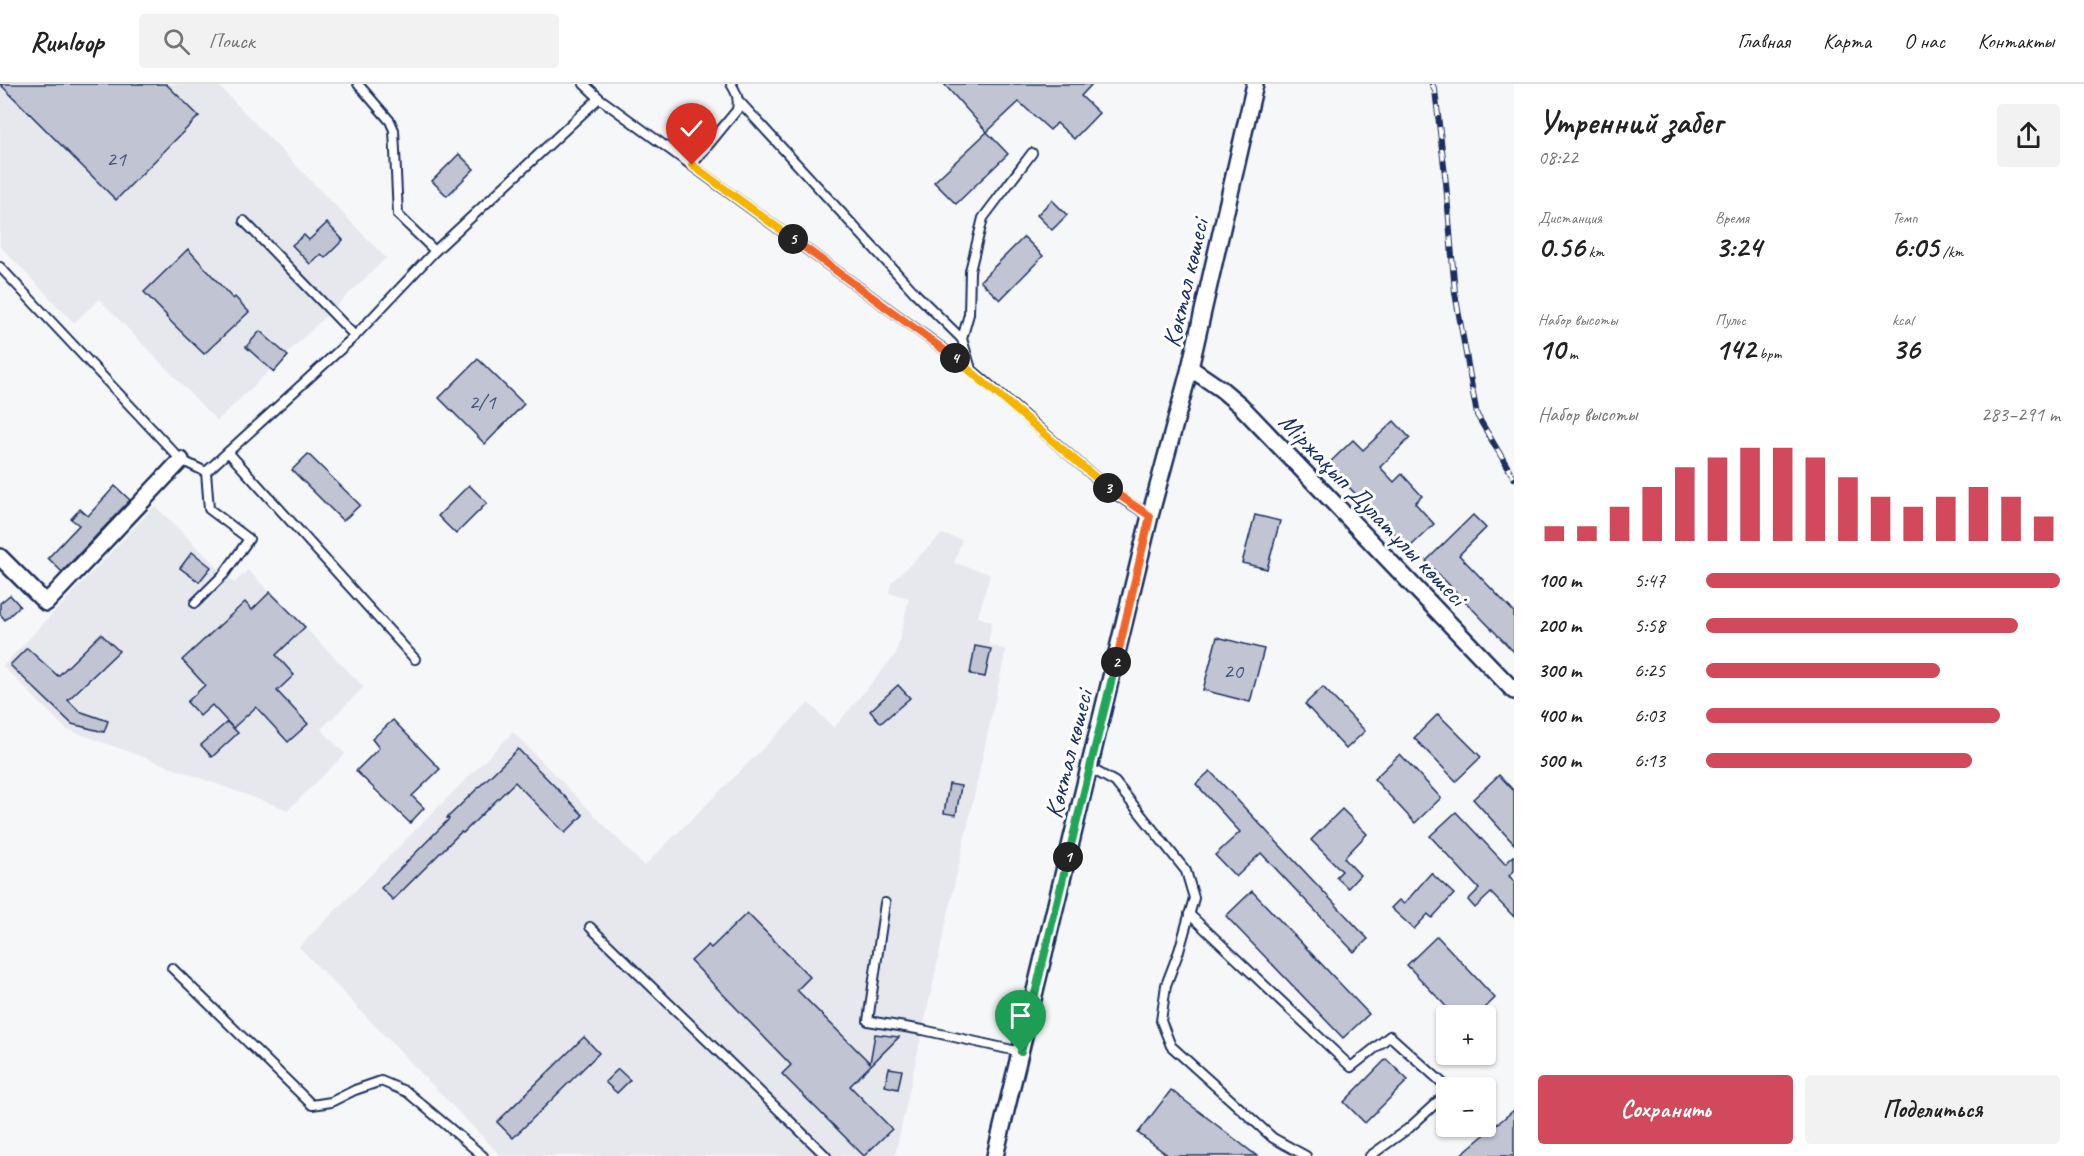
<!DOCTYPE html>
<html lang="ru">
<meta charset="utf-8">
<style>
body{margin:0;font-family:Caveat,sans-serif;background:#f2f2f2;color:#222;height:100vh;display:flex;flex-direction:column;font-size:22px;white-space:nowrap}
*{box-sizing:border-box;margin:0}
p{font-size:20px;color:#767676}
.icon{flex:none;width:33px;height:33px;fill:none;stroke:currentColor;stroke-width:2;stroke-linecap:round;stroke-linejoin:round}
.map{position:relative;flex:1;overflow:hidden}
.details{display:flex;flex-direction:column;background:#fff;width:570px}
.details>*{flex:none}
.fabs{position:absolute;left:1436px;top:921px;display:grid;gap:12px}
.fabs a{display:grid;place-items:center;width:60px;height:60px;border-radius:6px;background:#fff;box-shadow:0 2px 4px #0004;font-size:30px}
.pin{position:absolute;display:grid;place-items:center;width:51px;height:51px;color:#fff;margin:-62px -26px;border-radius:50% 50% 50% 0;rotate:-45deg;box-shadow:0 0 6px #0007}
.pin .icon{rotate:45deg}
.km{position:absolute;width:30px;height:30px;margin:-15px;border-radius:50%;background:#222;color:#fff;font-size:16px;line-height:30px;text-align:center}
.round{display:grid;place-items:center;flex:none;width:63px;height:63px;border-radius:6px;background:#f2f2f2}
.summary{display:flex;align-items:center;justify-content:space-between;height:102px;padding:0 24px}
h1{font-size:33px;font-weight:700;line-height:45px}
.stats{display:grid;grid-template-columns:repeat(3,1fr);gap:9px;height:102px;padding:6px 24px}
.stats div{display:grid;align-content:center}
.stats b{font-size:30px;font-weight:700}
.stats small{font-size:16px;font-weight:400}
.stats p{font-size:16px}
.chart{height:168px;padding:12px 24px}
.chart p{display:flex;justify-content:space-between}
.chart svg{width:100%;height:108px;margin-top:6px;stroke:#d1495b;stroke-width:6}
.cta{display:flex;gap:12px;margin-top:auto;padding:12px 24px}
.cta a{flex:1;height:69px;border-radius:6px;background:#d1495b;color:#fff;font-size:24px;font-weight:700;line-height:69px;text-align:center}
.cta a+a{background:#f2f2f2;color:#222}
ul{padding:0 24px;list-style:none;font-size:20px}
li{display:grid;grid-template-columns:96px 72px 1fr;align-items:center;height:45px}
li i{height:15px;border-radius:8px;background:#d1495b}
header{display:flex;align-items:center;gap:36px;box-sizing:border-box;height:84px;padding:0 30px;background:#fff;border-bottom:2px solid #e0e0e0}
header strong{font-size:28px}
nav{display:flex;gap:33px;margin-inline-start:auto;font-size:21px}
.search{width:420px;height:54px;background:#f2f2f2;display:flex;align-items:center;gap:15px;box-sizing:border-box;padding:0 21px;border-radius:6px;color:#767676;font-size:22px}
main{display:flex;flex:1;min-height:0}
.map>svg:first-child{display:block}
</style>
<header>
<strong>Runloop</strong>
<div class="search"><svg class="icon" aria-label="search" viewBox="0 0 24 24"><circle cx="10" cy="10" r="6"/><path d="M15 15l6 6"/></svg>Поиск</div>
<nav><a>Главная</a><a>Карта</a><a>О нас</a><a>Контакты</a></nav>
</header>
<main>
<div class="map">
<svg width="1514" height="1072" viewBox="0 0 1514 1072">
<rect width="100%" height="100%" fill="#f6f7f9"/>
<filter id="ink" filterUnits="userSpaceOnUse"><feTurbulence type="fractalNoise" baseFrequency=".0167" numOctaves="2"/><feDisplacementMap in="SourceGraphic" scale="12" xChannelSelector="R" yChannelSelector="G"/><feConvolveMatrix kernelMatrix="1 2 1 2 8 2 1 2 1" color-interpolation-filters="sRGB"/></filter>
<g filter="url(#ink)">
<g fill="#e6e8ee">
<polygon points="0,0 217,0 386,174 217,337 99,215 74,239 0,162"/>
<polygon points="155,422 234,499 248,486 364,603 321,645 345,670 288,726 66,645 3,582"/>
<polygon points="942,450 962,456 954,479 990,490 978,533 992,538 988,560 1006,566 895,1072 501,1072 299,863 513,648 644,782 809,619 834,644 896,570 909,514 889,509 891,499"/>
</g>
<g fill="#c0c4d3" stroke="#1b2f5e" stroke-width="1.5">
<polygon points="0,0 166,0 199,32 116,116"/>
<polygon points="944,0 1092,0 1081,12 1099,29 1074,55 1057,39 1050,46 1019,18 987,48"/>
<polygon points="987,48 1008,70 956,120 934,98"/>
<polygon points="459,70 474,85 447,112 432,97"/>
<polygon points="1052,116 1067,131 1052,146 1037,131"/>
<polygon points="327,139 343,156 325,174 321,170 310,180 292,161 304,151 309,156"/>
<polygon points="1024,153 1043,172 1000,216 980,197"/>
<polygon points="188,165 233,215 235,213 249,228 204,270 166,233 167,232 144,208"/>
<polygon points="260,247 288,272 274,288 246,263"/>
<polygon points="478,275 524,320 485,360 439,314"/>
<polygon points="1394,337 1410,354 1380,383 1394,398 1402,390 1422,412 1415,419 1434,440 1409,464 1327,381 1353,356 1363,366"/>
<polygon points="308,370 360,421 343,437 292,386"/>
<polygon points="469,401 487,419 456,450 438,432"/>
<polygon points="115,402 130,416 62,488 48,474 79,441 71,435 80,425 88,432"/>
<polygon points="1255,431 1280,437 1267,485 1242,479"/>
<polygon points="1473,431 1486,444 1459,471 1514,528 1514,568 1426,477"/>
<polygon points="192,468 211,483 199,498 180,484"/>
<polygon points="270,508 305,543 276,571 294,591 277,607 308,640 288,658 256,623 233,644 212,621 200,632 187,618 205,601 182,576 245,518 252,526"/>
<polygon points="10,511 20,522 5,536 0,530 0,519"/>
<polygon points="101,550 119,567 68,616 79,627 108,637 104,648 72,640 10,581 27,564 58,592"/>
<polygon points="1217,553 1264,565 1250,618 1203,606"/>
<polygon points="975,562 991,565 985,593 970,590"/>
<polygon points="898,601 910,614 881,639 870,627"/>
<polygon points="1323,603 1365,647 1346,665 1305,620"/>
<polygon points="1438,630 1481,673 1456,697 1414,654"/>
<polygon points="393,636 440,685 412,712 424,724 410,739 356,687 379,664 372,655"/>
<polygon points="227,638 238,649 212,673 201,661"/>
<polygon points="518,665 583,731 565,749 515,698 463,749 461,748 393,816 381,804 449,735 447,734"/>
<polygon points="1400,670 1441,714 1415,739 1374,695"/>
<polygon points="1210,687 1368,855 1354,868 1261,769 1236,793 1215,771 1240,748 1196,700"/>
<polygon points="1499,691 1514,707 1514,760 1473,715"/>
<polygon points="949,700 961,702 956,731 944,729"/>
<polygon points="1342,725 1367,750 1344,774 1360,791 1348,804 1336,793 1342,787 1311,756"/>
<polygon points="1456,728 1505,780 1514,772 1514,787 1509,792 1514,797 1514,833 1491,809 1475,824 1468,816 1479,805 1430,752"/>
<polygon points="1431,789 1454,810 1432,834 1428,830 1414,845 1391,824 1399,816 1404,820"/>
<polygon points="1252,807 1369,930 1343,954 1226,832"/>
<polygon points="747,829 810,893 797,906 870,979 875,950 899,953 850,1002 892,1045 864,1072 782,990 791,981 691,877 708,861 711,864"/>
<polygon points="1437,852 1495,914 1477,932 1455,932 1407,881"/>
<polygon points="584,953 599,969 513,1054 497,1038"/>
<polygon points="1386,975 1408,996 1365,1039 1344,1018"/>
<polygon points="889,984 902,986 898,1005 885,1002"/>
<polygon points="618,985 630,996 617,1009 605,998"/>
<polygon points="1171,1006 1257,1072 1169,1072 1138,1049"/>
<polygon points="1514,1026 1514,1072 1459,1072"/>
</g>
<g fill="none" stroke-linecap="round" stroke-linejoin="round">
<defs>
<g id="service">
<polyline points="358,0 390,37 394,46 398,131 435,167"/>
<polyline points="584,0 599,14"/>
<polyline points="739,17 915,209 962,255 971,285"/>
<path d="M692,81l45,-55c2,-11 0,-17 -6,-26"/>
<polyline points="244,137 355,252"/>
<polyline points="0,183 181,376 206,388 355,252 435,167 599,14 971,285 1113,409 1150,432"/>
<polyline points="962,255 969,230 970,187 983,134 1032,69"/>
<polyline points="228,368 415,575"/>
<polyline points="195,519 224,490 249,455 209,425 206,388"/>
<polyline points="1090,684 1115,698 1186,787 1194,814 1179,867 1166,901 1161,937 1171,962 1273,1054 1306,1072"/>
<polyline points="885,819 868,937 923,946 1021,968"/>
<polyline points="1189,830 1351,983 1390,952 1448,1004"/>
<polyline points="590,843 826,1072"/>
<polyline points="172,884 312,1021 331,1018 355,1006 381,997 407,1008 483,1072"/>
<polyline points="1370,1072 1409,1044 1446,1010"/>
</g>
<g id="minor">
<polyline points="1190,284 1221,305 1240,321 1514,607"/>
<polyline points="0,473 46,519 181,376"/>
<polyline points="995,1072 1150,432 1190,284 1255,0"/>
</g>
</defs>
<use href="#service" stroke="#1b2f5e" stroke-width="12"/>
<use href="#minor" stroke="#1b2f5e" stroke-width="20"/>
<use href="#service" stroke="#fff" stroke-width="8"/>
<use href="#minor" stroke="#fff" stroke-width="15"/>
<defs>
<polyline id="rail" points="1432,0 1435,6 1446,99 1455,209 1477,331 1514,394"/>
</defs>
<use href="#rail" stroke="#1b2f5e" stroke-width="6"/>
<use href="#rail" stroke="#fff" stroke-width="4" stroke-dasharray="11" stroke-linecap="butt"/>
</g>
</g>
<g fill="none" stroke-linecap="round" stroke-linejoin="round" filter="url(#ink)">
<defs>
<polyline id="split-1" points="1021,968 1068,773"/>
<polyline id="split-2" points="1068,773 1116,578"/>
<polyline id="split-3" points="1108,404 1150,432 1116,578"/>
<polyline id="split-4" points="955,274 1108,404"/>
<polyline id="split-5" points="793,155 955,274"/>
<polyline id="split-6" points="692,81 793,155"/>
</defs>
<use href="#split-1" stroke="#fff" stroke-width="12"/>
<use href="#split-2" stroke="#fff" stroke-width="12"/>
<use href="#split-3" stroke="#fff" stroke-width="12"/>
<use href="#split-4" stroke="#fff" stroke-width="12"/>
<use href="#split-5" stroke="#fff" stroke-width="12"/>
<use href="#split-6" stroke="#fff" stroke-width="12"/>
<use href="#split-1" stroke="#22a559" stroke-width="8"/>
<use href="#split-2" stroke="#22a559" stroke-width="8"/>
<use href="#split-3" stroke="#f0652b" stroke-width="8"/>
<use href="#split-4" stroke="#f5b400" stroke-width="8"/>
<use href="#split-5" stroke="#f0652b" stroke-width="8"/>
<use href="#split-6" stroke="#f5b400" stroke-width="8"/>
</g>
<g text-anchor="middle" stroke-width="6" stroke-linejoin="round" paint-order="stroke">
<g font-size="22" fill="#44547b">
<text x="116" y="82">21</text>
<text x="482" y="325">2/1</text>
<text x="1233" y="594">20</text>
</g>
<g font-size="26" fill="#1b2f5e" stroke="#fff">
<text transform="translate(1185 199) rotate(-77)" y="9">Көктал көшесі</text>
<text transform="translate(1373 425) rotate(46)" y="9">Міржақып Дулатұлы көшесі</text>
<text transform="translate(1068 670) rotate(-76)" y="9">Көктал көшесі</text>
</g>
</g>
</svg>
<div class="fabs">
<a>+</a>
<a>−</a>
</div>
<div class="pin" style="left:1021px;top:968px;background:#1e9e55"><svg class="icon" aria-label="arrive" viewBox="0 0 24 24"><path d="M6 21V4h12l-3 4 3 4H6"/></svg></div>
<div class="pin" style="left:692px;top:81px;background:#d93025"><svg class="icon" aria-label="check" viewBox="0 0 24 24"><path d="M5 12l5 5 9-10"/></svg></div>
<b class="km" style="left:1068px;top:773px">1</b>
<b class="km" style="left:1116px;top:578px">2</b>
<b class="km" style="left:1108px;top:404px">3</b>
<b class="km" style="left:955px;top:274px">4</b>
<b class="km" style="left:793px;top:155px">5</b>
</div>
<section class="details">
<div class="summary"><div><h1>Утренний забег</h1><p>08:22</p></div><a class="round"><svg class="icon" aria-label="share" viewBox="0 0 24 24"><path d="M12 15V3M7 8l5-5 5 5M5 13v7h14v-7"/></svg></a></div>
<div class="stats">
<div><p>Дистанция</p><b>0.56<small> km</small></b></div>
<div><p>Время</p><b>3:24</b></div>
<div><p>Темп</p><b>6:05<small> /km</small></b></div>
</div>
<div class="stats">
<div><p>Набор высоты</p><b>10<small> m</small></b></div>
<div><p>Пульс</p><b>142<small> bpm</small></b></div>
<div><p>kcal</p><b>36</b></div>
</div>
<div class="chart"><p><span>Набор высоты</span>283–291 m</p>
<svg viewBox="0 0 160 44" preserveAspectRatio="none"><path d="M5 44V38M15 44V38M25 44V30M35 44V22M45 44V14M55 44V10M65 44V6M75 44V6M85 44V10M95 44V18M105 44V26M115 44V30M125 44V26M135 44V22M145 44V26M155 44V34"/></svg>
</div>
<ul>
<li><b>100 m</b>5:47<i style="width:100%"></i></li>
<li><b>200 m</b>5:58<i style="width:88%"></i></li>
<li><b>300 m</b>6:25<i style="width:66%"></i></li>
<li><b>400 m</b>6:03<i style="width:83%"></i></li>
<li><b>500 m</b>6:13<i style="width:75%"></i></li>
</ul>
<div class="cta"><a>Сохранить</a><a>Поделиться</a></div>
</section>
</main>
